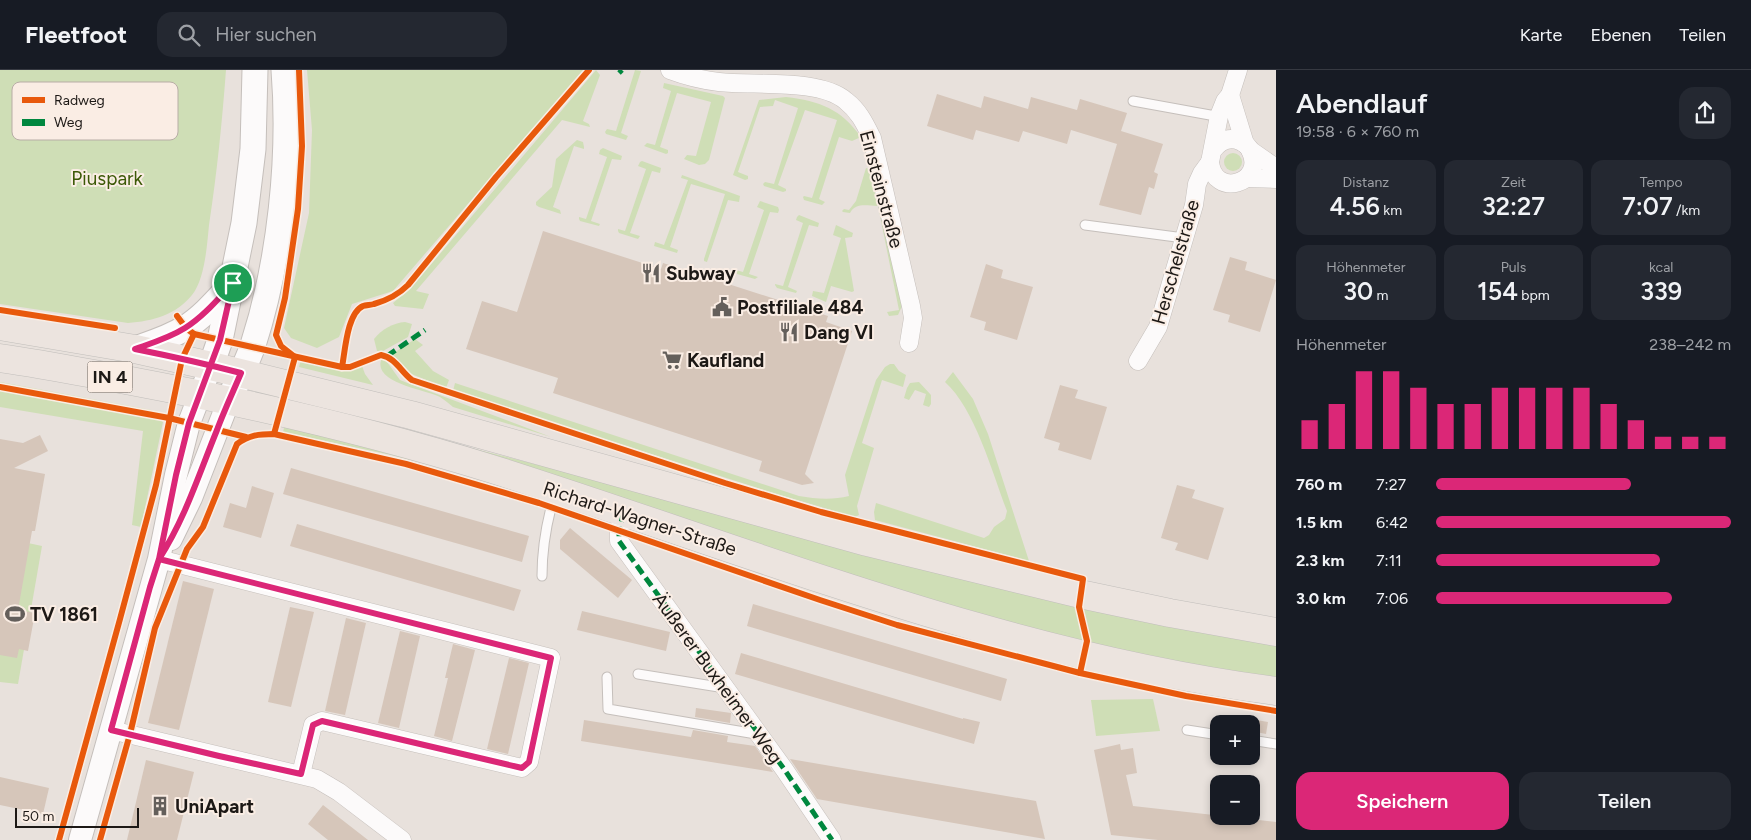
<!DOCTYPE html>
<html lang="de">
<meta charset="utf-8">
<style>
body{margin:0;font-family:Figtree,sans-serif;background:#242831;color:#f1f3f6;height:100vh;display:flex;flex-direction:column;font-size:19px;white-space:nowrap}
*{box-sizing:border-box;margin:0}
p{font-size:16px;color:#9ea1a6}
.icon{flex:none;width:28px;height:28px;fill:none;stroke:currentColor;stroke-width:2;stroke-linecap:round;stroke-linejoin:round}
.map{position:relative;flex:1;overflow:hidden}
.side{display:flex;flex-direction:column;background:#171b24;width:475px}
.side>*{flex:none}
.fabs{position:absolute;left:1210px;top:645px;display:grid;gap:10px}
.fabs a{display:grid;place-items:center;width:50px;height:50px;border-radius:10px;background:#171b24;box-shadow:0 2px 8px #0003;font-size:25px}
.scale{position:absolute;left:15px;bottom:12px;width:124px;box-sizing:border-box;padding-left:5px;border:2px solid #1d1916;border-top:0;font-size:14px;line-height:18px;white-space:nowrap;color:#1d1916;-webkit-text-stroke:4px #faede4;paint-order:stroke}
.pin{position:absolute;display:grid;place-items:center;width:42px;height:42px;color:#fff;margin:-21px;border:2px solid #fff;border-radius:50%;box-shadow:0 1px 5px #0007}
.round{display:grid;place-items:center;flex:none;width:52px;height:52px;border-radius:15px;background:#242831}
.head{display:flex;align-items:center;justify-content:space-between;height:85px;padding:0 20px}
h1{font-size:28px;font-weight:600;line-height:38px}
.stats{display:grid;grid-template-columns:repeat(3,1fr);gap:8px;height:85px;padding:5px 20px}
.stats div{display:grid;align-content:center;border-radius:12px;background:#242831;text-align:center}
.stats b{font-size:25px;font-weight:600}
.stats small{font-size:14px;font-weight:400}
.stats p{font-size:14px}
.chart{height:140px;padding:10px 20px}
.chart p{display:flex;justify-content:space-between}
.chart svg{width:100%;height:90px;margin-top:5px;stroke:#db2777;stroke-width:6}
.primary-button{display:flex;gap:10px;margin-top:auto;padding:10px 20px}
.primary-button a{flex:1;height:58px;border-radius:15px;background:#db2777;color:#fff;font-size:20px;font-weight:600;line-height:58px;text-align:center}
.primary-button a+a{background:#242831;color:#f1f3f6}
ul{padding:0 20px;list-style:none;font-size:16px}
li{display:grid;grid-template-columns:80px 60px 1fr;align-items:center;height:38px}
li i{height:12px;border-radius:6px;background:#db2777}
header{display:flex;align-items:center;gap:30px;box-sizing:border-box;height:70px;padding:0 25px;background:#171b24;border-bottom:1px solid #363941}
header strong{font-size:24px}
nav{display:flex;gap:28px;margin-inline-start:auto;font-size:18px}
.search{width:350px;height:45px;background:#242831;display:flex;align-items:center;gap:12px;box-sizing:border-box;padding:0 18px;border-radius:15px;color:#9ea1a6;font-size:19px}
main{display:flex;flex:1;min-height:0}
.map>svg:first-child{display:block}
</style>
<header>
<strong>Fleetfoot</strong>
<div class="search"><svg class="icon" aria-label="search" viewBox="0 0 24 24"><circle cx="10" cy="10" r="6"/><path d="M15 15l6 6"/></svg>Hier suchen</div>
<nav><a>Karte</a><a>Ebenen</a><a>Teilen</a></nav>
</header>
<main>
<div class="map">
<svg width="1276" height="770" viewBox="0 0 1276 770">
<rect width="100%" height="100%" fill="#e8e1dc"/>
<g fill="#cfdeb6">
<path d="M0,0h226c-4,53 -9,103 -17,155 -2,20 -4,54 -17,70 -16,20 -39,26 -64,28l-128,-19z"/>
<polygon points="307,0 583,0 393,221 352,234 339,267 317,278 291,268 284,258 309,143 312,60"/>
<polygon points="596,0 600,5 583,51 589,54 590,57 562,50 416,221 429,224 423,239 395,236 393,233 411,218"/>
<polygon points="635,0 641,1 621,63 628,66 626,70 606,64 605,62 607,59 616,61"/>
<polygon points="664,13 723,26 725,28 709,90 705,94 699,95 684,89 687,85 696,86 711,32 677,23 660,77 668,80 668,83 666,84 644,76 647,73 655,75 671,21 663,18"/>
<path d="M786,27c34,4 55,12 75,40l-9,4 -13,-4 -20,62 6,3 -3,3 -18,-5 -1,-3 1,-1 8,2 25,-78 -32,-10 -27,75 8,4v2l-3,1 -19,-6 -1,-2 2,-2 9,2 24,-76 -23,-8 -2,6 -13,1 -22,65 10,4v3l-3,1 -12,-5 26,-75z"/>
<polygon points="577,70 583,72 584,77 584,79 574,76 553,137 560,140 561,144 539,137 536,135 536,132 552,117 556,89"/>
<polygon points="603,78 622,86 621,90 612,89 591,151 600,154 599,156 580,151 579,149 579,147 586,149 607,87 599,84 600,80"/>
<circle cx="1233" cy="92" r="9"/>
<polygon points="642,91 661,98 660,103 652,101 630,163 640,166 638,169 619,163 618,161 618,159 625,161 646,99 638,96 640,92"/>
<path d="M866,98l5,2 31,136 -4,9 -9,1 -2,-4 12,-2 -21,-104c-11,0 -22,-4 -28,7l-7,-1 -1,-1 2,-2 5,1 7,-9z"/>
<polygon points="682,105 740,126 739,132 728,130 707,192 704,191 704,189 725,124 691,114 670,177 678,180 677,183 654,176 655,172 664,175 688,110 681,108"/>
<polygon points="760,131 778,137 779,140 778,143 770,142 749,204 758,207 755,209 737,204 736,202 736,200 743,202 764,140 757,137"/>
<polygon points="799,145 819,153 818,157 809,155 788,217 797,221 796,223 777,218 775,215 775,214 783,216 803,153 796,150 797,147"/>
<polygon points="836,155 853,163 852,167 845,168 854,221 852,222 831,216 826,232 812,226 813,221 824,223 841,168 833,165"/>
<path d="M405,252l7,2 -4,13 -25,14h-6l-3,-12c8,-10 19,-16 31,-17z"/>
<polygon points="415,269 423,275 415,281 433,301 449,310 446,318 409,303 392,284"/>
<path d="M382,288l3,1 15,21 5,2 146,55 -98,-30c-4,-3 -8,-7 -13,-10 -13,-7 -70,-14 -58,-39z"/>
<polygon points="301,290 344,301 362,296 365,304 373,315 299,297"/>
<path d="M890,294h4l5,7 7,4 -3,12 -21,-7 -20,63 12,5 -17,58 2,9 -4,2 -75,-22 -226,-72 -5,1 -96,-33 2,-8 344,113c17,3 34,4 50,0l-4,-21 31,-95 9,-13z"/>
<path d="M953,302l20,27 15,35 41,127 -154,-41 -1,-8 2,-9 108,35 5,-3 5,-8 11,-8 2,-8c-15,-39 -32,-102 -62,-129z"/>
<polygon points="0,312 151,340 163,352 141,457 132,455 143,361 0,337"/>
<polygon points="919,312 931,325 931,334 929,337 923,335 926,324 915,320 909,330 904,328 907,318 910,313"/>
<polygon points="290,330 467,377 1069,528 1276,568 1276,610 1099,576 945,536 289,333"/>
<polygon points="285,354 445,399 391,385 283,362"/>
<polygon points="0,467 42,476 18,614 0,612"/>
<polygon points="1153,629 1160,661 1096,666 1091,630"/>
</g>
<g fill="#d6c6ba">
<polygon points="937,24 981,38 984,26 1028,39 1031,27 1077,40 1080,29 1127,43 1121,61 1163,74 1154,102 1158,104 1154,119 1149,117 1141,145 1099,135 1117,74 1071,60 1067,74 1023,61 1019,72 976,60 973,70 927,56"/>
<polygon points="543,161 661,199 663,193 828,246 826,252 852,261 805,404 814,413 802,415 759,401 762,391 553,323 558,308 466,279 482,231 517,242"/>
<polygon points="1230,187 1247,192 1245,200 1276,210 1260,262 1228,252 1230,245 1213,240"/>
<polygon points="986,194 1003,200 1001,208 1033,217 1017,270 984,260 986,252 970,247"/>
<polygon points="1060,315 1078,320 1075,328 1107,337 1091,390 1058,380 1060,373 1044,368"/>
<polygon points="40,365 48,381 14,398 45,404 35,461 32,461 18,540 35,543 28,581 19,579 17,588 0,585 0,369 23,373"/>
<polygon points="291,398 529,466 522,492 283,424"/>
<polygon points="1177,415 1195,420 1192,428 1224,438 1208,490 1175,480 1178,473 1161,468"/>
<polygon points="252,416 274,423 261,468 223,457 230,433 246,438"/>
<polygon points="297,454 521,520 514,541 290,476"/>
<polygon points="570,458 632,510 618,528 560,479 560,470"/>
<polygon points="183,511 214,519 179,660 148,653"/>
<polygon points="753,534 1007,609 1001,631 747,556"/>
<polygon points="290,537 314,542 291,637 268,632"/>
<polygon points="582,541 670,562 666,581 577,560"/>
<polygon points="346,548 366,553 345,645 325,641"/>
<polygon points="400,561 420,566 399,658 378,653"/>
<polygon points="453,574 475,580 452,671 434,666 448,608 445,608"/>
<polygon points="741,583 963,649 963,648 980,652 974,674 735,604"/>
<polygon points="509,588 529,593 508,684 487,679"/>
<polygon points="696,638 731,643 730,653 695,647"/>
<polygon points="1251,649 1268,652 1266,664 1251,661"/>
<polygon points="584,650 691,667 693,660 728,666 727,672 755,676 773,702 581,671"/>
<polygon points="1120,674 1121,680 1133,678 1137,703 1126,705 1133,736 1276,752 1276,770 1158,770 1111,765 1094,680"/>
<polygon points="790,689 1036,731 1045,769 817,729"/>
<polygon points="146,690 194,702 177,770 127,770"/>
<polygon points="0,707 49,718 43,744 0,735"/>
<polygon points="323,735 368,770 328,770 308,754"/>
</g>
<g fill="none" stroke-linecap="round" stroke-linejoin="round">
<defs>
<g id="service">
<polyline points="1133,31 1221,47"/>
<polyline points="1085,155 1184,168"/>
<path d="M542,506c0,-28 5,-56 13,-83"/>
<polyline points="638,604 725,618"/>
<polyline points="607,607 608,639 756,664"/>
<polyline points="1187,660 1219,665"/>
<polyline points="1251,670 1276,674"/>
</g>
<g id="minor">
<path d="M670,0c16,6 32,10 49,12 34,4 101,-4 127,19 13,10 19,23 26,37l39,168 2,12 -4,25"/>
<polyline points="1230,25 1245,74"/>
<path d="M1213,80c6,-8 14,-13 24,-10 6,2 12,6 14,12 14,31 -37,47 -41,10l9,-46 6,-15 5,-6 8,-25"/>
<polyline points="1250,80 1276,98"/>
<polyline points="1247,108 1276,109"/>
<polyline points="1138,291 1158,257 1194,135 1197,114 1202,103 1210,92"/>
<polyline points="624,442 619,460 619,471 784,699 832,770"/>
<polyline points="159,489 551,588 529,692 522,698 322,651 313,655 301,704"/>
<polyline points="111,660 317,709 339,722 402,770"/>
</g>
<g id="tertiary">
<polyline points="171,469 191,428 229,330"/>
<polyline points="80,770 159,489 176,405 189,353 211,296"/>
</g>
<g id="secondary">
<path d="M135,279c17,-6 34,-11 50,-21 18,-11 33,-29 48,-45"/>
<polyline points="211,296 220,270 244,153 253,79 255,0"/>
<path d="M233,321c7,-15 15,-31 20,-46 27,-84 38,-187 31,-275"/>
</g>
<g id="primary">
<polyline points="0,256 135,279 211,296 411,345 867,472 1080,524 1170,543 1276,562"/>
<path d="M0,288c44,6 87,15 131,23 122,23 242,51 361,88 259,82 513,187 784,222"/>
</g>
</defs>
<use href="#service" stroke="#c5bfbb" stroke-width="11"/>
<use href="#minor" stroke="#c5bfbb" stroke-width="19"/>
<use href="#tertiary" stroke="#c5bfbb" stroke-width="24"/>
<use href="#secondary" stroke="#c5bfbb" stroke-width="27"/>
<use href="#primary" stroke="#c1bebb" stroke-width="29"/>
<use href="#service" stroke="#fcfafa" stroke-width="9"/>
<use href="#minor" stroke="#fcfafa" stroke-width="18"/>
<use href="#tertiary" stroke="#fcfafa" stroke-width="22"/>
<use href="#secondary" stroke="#fcfafa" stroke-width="25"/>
<use href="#primary" stroke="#ece4df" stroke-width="28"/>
<g stroke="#00873e" stroke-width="5" stroke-dasharray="10 5" stroke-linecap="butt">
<polyline points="619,3 622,0"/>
<polyline points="387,286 425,260"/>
<polyline points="624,442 619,460 619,471 784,699 832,770"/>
<polyline points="301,704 313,655 322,651 522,698 529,692 551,588"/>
</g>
<defs>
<g id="cycleway">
<polyline points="0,240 115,258"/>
<path d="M177,246l9,12 8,6 148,33h8l31,-12c15,3 20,17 31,25l313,103 96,29 262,67 -4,28 8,34 -7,32"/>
<path d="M342,297c3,-15 5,-54 21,-61 3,-1 8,-1 11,-2 14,-4 24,-9 34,-19l88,-108 93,-107"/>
<polyline points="0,317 169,348 246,367"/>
<polyline points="274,364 295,287 281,276 276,265 285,228 298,139 302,76 299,0"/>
<polyline points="59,770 120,549 156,415 182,289 194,264"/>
<path d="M100,770l30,-106 25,-106 32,-79 16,-22 34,-83c12,-9 22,-10 37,-10l132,30 133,39 281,97 77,25 183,48 106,23 90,15"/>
</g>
</defs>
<use href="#cycleway" stroke="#faede4" stroke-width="9"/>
<use href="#cycleway" stroke="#e8590c" stroke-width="6"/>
</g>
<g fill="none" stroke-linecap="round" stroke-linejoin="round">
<defs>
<path id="route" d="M233,213l-13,57 -31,83 -13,52 -17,84 -9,28 -39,143 108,26 82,18 12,-49 9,-4 200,47 7,-6 22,-104 -392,-99c26,-40 40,-85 58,-129 7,-19 16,-38 24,-57 -35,-9 -71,-17 -106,-24 17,-6 34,-11 50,-21 18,-11 33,-29 48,-45"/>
</defs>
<use href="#route" stroke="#fff" stroke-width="10"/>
<use href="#route" stroke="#db2777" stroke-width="6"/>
</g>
<defs>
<symbol id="restaurant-bare" viewBox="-9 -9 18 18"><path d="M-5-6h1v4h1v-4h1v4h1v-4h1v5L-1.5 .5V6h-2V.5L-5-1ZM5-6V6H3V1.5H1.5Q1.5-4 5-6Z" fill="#645f5b" stroke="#faede4" stroke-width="2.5" paint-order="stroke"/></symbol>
<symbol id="civic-bare" viewBox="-9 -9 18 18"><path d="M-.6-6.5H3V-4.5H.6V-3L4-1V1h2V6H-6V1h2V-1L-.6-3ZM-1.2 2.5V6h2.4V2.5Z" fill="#645f5b" stroke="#faede4" stroke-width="2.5" paint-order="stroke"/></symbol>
<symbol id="supermarket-bare" viewBox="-9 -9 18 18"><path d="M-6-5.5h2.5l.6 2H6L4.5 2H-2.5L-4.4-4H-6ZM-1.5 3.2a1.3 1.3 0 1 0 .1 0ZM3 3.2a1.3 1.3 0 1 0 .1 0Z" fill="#645f5b" stroke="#faede4" stroke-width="2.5" paint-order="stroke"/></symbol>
<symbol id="stadium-bare" viewBox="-9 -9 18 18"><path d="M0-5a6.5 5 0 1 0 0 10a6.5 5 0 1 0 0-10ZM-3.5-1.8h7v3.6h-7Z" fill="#645f5b" stroke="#faede4" stroke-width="2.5" paint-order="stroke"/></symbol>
<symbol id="building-bare" viewBox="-9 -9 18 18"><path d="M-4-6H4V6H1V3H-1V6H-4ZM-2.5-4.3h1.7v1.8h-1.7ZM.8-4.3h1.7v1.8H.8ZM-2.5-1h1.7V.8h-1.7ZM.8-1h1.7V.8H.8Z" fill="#645f5b" stroke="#faede4" stroke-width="2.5" paint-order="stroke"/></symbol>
</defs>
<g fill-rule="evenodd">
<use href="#restaurant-bare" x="637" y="189" width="28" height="28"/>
<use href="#civic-bare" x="708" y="223" width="28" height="28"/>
<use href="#restaurant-bare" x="775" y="248" width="28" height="28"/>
<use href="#supermarket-bare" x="658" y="276" width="28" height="28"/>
<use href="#stadium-bare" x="1" y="530" width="28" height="28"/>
<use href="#building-bare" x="146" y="722" width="28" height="28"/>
</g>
<g text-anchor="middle" stroke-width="4" stroke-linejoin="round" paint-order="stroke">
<rect fill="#faede4" stroke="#5f5954" stroke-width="1" x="87.5" y="291.5" width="45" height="31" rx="4"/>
<g font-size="18" font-weight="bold" fill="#1d1916">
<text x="110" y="313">IN 4</text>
</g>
<g font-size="19" fill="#3c5906" stroke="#faede4">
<text x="107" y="115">Piuspark</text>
</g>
<g font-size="19" fill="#1d1916" stroke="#faede4">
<text transform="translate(882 119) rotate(75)" y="7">Einsteinstraße</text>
<text transform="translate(1175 192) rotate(-74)" y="7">Herschelstraße</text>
<text transform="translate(640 448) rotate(18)" y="7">Richard-Wagner-Straße</text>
<text transform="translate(718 608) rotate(54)" y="7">Äußerer Buxheimer Weg</text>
</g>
<g font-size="19" font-weight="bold" fill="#1d1916" stroke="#faede4" text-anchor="start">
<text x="666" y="210">Subway</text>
<text x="737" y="244">Postfiliale 484</text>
<text x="804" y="269">Dang VI</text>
<text x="687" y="297">Kaufland</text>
<text x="30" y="551">TV 1861</text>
<text x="175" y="743">UniApart</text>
</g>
</g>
<rect x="12" y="12" width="166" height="58" rx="8" fill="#faede4" stroke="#b8ada6" stroke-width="1"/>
<rect x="22" y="27" width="23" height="6" fill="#e8590c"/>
<rect x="22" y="49" width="23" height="7" fill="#00873e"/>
<g font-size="14" fill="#1d1916">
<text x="54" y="35">Radweg</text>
<text x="54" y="57">Weg</text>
</g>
</svg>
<div class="fabs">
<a>+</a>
<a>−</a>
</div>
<div class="scale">50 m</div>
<div class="pin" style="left:233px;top:213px;background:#1e9e55"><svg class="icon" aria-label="arrive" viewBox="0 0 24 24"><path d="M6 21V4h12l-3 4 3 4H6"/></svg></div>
</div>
<section class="side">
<div class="head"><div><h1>Abendlauf</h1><p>19:58 · 6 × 760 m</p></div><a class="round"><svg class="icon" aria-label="share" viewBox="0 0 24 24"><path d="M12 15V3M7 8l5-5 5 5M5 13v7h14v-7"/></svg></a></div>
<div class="stats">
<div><p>Distanz</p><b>4.56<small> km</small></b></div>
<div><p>Zeit</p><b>32:27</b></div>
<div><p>Tempo</p><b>7:07<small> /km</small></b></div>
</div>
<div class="stats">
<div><p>Höhenmeter</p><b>30<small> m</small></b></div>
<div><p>Puls</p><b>154<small> bpm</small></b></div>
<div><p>kcal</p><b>339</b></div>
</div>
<div class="chart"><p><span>Höhenmeter</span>238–242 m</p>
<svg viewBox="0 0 160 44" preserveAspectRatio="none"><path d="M5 44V30M15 44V22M25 44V6M35 44V6M45 44V14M55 44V22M65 44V22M75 44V14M85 44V14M95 44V14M105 44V14M115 44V22M125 44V30M135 44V38M145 44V38M155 44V38"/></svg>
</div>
<ul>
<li><b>760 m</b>7:27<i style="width:66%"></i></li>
<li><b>1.5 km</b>6:42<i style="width:100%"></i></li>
<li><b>2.3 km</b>7:11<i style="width:76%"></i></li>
<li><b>3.0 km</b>7:06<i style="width:80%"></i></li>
</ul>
<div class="primary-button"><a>Speichern</a><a>Teilen</a></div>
</section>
</main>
